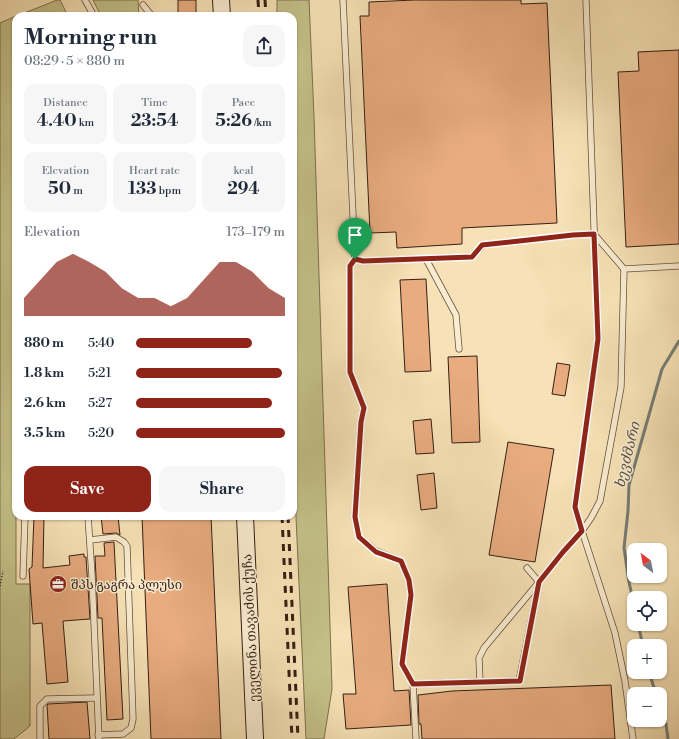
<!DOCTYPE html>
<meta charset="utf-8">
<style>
body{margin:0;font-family:"Libre Bodoni","Noto Serif Georgian",serif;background:#f6f6f7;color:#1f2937;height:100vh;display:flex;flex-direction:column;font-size:15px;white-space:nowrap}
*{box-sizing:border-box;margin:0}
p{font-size:13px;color:#747a83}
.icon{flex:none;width:22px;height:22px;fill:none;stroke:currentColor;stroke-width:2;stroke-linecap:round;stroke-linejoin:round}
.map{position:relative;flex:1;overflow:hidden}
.drawer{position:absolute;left:12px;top:12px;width:285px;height:508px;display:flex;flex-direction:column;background:#fff;border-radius:12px;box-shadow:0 1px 3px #0004}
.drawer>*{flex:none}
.needle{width:26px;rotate:328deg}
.tools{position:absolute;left:627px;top:543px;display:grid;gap:8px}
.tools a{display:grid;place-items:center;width:40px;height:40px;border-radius:8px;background:#fff;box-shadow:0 1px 3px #0004;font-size:20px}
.pin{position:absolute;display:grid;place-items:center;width:34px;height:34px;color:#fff;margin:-41px -17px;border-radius:50% 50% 50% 0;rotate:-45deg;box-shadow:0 0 4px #0007}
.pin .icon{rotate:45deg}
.round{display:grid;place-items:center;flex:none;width:42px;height:42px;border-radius:12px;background:#f6f6f7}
.headline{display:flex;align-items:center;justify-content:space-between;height:68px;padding:0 12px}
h1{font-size:22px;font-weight:700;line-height:30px}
.figures{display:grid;grid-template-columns:repeat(3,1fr);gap:6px;height:68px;padding:4px 12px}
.figures div{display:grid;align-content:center;border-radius:10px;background:#f6f6f7;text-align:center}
.figures b{font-size:17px;font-weight:700}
.figures small{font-size:11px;font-weight:400}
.figures p{font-size:11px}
.chart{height:112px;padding:8px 12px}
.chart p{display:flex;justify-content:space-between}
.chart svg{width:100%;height:72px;margin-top:4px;fill:#8f2418;opacity:.7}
.action{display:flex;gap:8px;margin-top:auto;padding:8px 12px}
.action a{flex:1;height:46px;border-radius:12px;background:#8f2418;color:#fff;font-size:16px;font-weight:700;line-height:46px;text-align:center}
.action a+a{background:#f6f6f7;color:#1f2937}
ul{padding:0 12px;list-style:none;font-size:13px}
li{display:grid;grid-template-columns:64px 48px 1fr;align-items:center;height:30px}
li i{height:10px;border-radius:5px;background:#8f2418}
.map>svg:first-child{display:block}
</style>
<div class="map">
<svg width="679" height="739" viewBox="0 0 679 739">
<rect width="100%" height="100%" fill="#f6e2b6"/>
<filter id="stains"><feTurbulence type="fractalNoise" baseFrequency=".005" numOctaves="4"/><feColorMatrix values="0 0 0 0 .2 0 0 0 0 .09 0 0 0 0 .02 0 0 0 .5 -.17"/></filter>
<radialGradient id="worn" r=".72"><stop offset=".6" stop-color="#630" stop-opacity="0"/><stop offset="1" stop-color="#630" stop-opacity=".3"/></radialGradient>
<g fill="#c4c189" stroke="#7d7050">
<polygon points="57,0 60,0 68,16 17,16"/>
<polygon points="93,0 138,0 139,16 101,16"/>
<polygon points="277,0 309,0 314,116 332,689 324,739 306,739 293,450 293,16 277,16"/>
<polygon points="16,16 16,89 13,105 16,129 16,584 30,584 30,726 14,739 0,739 0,23"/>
</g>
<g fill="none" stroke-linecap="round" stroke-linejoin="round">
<g stroke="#747d75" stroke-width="3">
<polyline points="634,605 629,582 624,548 628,511 629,485 662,369 679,341"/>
<polyline points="638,624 643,646"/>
<polyline points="649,672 656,694"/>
<polyline points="660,705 666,724 668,739"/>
</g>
</g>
<g fill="#e8ac7f" stroke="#361f16">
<rect x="178" y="0" width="18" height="16"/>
<polygon points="415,0 521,0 521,4 547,3 557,223 462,228 462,244 397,248 396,232 370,233 360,16 369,16 369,2"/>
<polygon points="679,50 679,244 626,247 618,72 639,71 638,52"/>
<polygon points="426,279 431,371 405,372 400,280"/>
<polygon points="477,356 480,442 452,443 448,357"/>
<polygon points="557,363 570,365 565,396 552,394"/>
<polygon points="431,419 434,453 416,454 413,421"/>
<polygon points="508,442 554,449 535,562 489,555"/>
<polygon points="434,473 437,508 421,510 417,475"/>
<polygon points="34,516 44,516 43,568 70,565 69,556 84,554 84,557 86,557 90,619 63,621 68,682 47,684 42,623 33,624 29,569 32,567"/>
<polygon points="101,516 118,516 120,535 116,533 103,534"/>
<polygon points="142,516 211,516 221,739 151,739"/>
<polygon points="114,542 123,719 107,720 102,618 98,618 95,556 105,556 104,543"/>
<polygon points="387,584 394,691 409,690 411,725 346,729 343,694 356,694 348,587"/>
<polygon points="611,685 615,739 422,739 421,724 419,724 418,695 452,691"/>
<polygon points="87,702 90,739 49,739 47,705 48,704"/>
</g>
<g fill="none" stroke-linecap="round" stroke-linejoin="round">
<defs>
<g id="service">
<polyline points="85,0 94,16"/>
<polyline points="343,0 355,259 350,266 350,372 364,408 361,422 355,517 359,537 376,551 401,561 409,580 411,595 402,664 413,684 416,739"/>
<polyline points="586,0 598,339 575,507 582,531 615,633 625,681 633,739"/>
<polyline points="143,5 152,16"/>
<polyline points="355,259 363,261 472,257 483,245 573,235 594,234 624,269"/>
<polyline points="426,259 456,315 459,349"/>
<polyline points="88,516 92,576 99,739"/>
<polyline points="90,540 116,537 124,542 127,546 133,719 131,728 123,734 98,735"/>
<polyline points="23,576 25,516"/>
<polyline points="480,682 479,658 484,648 539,582 527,568"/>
<polyline points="413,684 519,681 539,582 563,552 582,531 591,518 600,501 621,387 624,269 679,266"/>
<polyline points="40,739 40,706 47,699 96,698"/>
</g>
<g id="secondary">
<polyline points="221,0 222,16"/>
<polyline points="245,516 255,739"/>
</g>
</defs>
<use href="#service" stroke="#66503e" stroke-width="7"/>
<use href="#secondary" stroke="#361f16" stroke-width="18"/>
<polyline stroke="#361f16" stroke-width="1.5" stroke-dasharray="1 2" stroke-linecap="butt" points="0,586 3,571"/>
<use href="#service" stroke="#f9ecd0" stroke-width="5.5"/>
<use href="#secondary" stroke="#f9ecd0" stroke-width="16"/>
<g stroke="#361f16" stroke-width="3" stroke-dasharray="7 7" stroke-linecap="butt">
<polyline points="258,0 259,16"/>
<polyline points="265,0 266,16"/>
<polyline points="282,516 292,739"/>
<polyline points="288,516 298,739"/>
</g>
</g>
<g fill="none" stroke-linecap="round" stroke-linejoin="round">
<defs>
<polygon id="route" points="594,234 598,339 575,507 582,531 563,552 539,582 520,681 413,684 402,664 411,595 409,580 401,561 376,552 359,537 355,517 361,422 364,408 350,372 350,266 355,259 363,261 472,257 482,245 573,235"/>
</defs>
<use href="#route" stroke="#fff" stroke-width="8"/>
<use href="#route" stroke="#8f2418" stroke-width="5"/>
</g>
<defs>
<symbol id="office-disc" viewBox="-11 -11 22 22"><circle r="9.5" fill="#8f2418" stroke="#f9ecd0"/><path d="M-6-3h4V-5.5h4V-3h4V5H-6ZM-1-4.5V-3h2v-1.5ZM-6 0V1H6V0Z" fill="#fff"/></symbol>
</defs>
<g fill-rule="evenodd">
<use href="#office-disc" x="48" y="574" width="20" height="20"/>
</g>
<g text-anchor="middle" stroke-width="3" stroke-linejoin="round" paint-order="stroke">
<g font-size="13" fill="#361f16" stroke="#f9ecd0" text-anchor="start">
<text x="71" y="589">შპს გაგრა პლუსი</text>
</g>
<g font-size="13" fill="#361f16" stroke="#f9ecd0">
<text transform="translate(250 628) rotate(-93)" y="5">ეველინა თავაძის ქუჩა</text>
</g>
<g font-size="14" font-style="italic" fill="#554e46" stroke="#f9ecd0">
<text transform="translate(627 455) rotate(-76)" y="5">ხევძმარი</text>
</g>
</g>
<rect width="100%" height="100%" filter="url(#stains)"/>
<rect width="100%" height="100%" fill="url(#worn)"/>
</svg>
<div class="tools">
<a><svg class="needle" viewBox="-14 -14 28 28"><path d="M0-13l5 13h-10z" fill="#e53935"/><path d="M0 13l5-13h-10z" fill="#747a83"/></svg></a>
<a><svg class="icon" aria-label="locate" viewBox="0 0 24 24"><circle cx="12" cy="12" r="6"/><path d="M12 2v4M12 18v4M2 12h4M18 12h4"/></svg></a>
<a>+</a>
<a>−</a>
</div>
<div class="pin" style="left:355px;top:259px;background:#1e9e55"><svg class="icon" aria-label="arrive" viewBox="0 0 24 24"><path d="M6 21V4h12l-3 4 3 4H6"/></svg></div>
<section class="drawer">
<div class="headline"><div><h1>Morning run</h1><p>08:29 · 5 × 880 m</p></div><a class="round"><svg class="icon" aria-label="share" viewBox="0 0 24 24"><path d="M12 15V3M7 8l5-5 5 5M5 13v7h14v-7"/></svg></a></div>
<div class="figures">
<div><p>Distance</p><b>4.40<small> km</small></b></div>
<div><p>Time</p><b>23:54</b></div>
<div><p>Pace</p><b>5:26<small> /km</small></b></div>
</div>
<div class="figures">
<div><p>Elevation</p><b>50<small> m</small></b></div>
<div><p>Heart rate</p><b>133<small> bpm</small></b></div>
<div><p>kcal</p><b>294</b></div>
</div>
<div class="chart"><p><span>Elevation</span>173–179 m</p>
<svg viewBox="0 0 160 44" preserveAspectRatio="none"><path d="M0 44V33L10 22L20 11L30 6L40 11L50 17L60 27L70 33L80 33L90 38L100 33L110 22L120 11L130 11L140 17L150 27L160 33V44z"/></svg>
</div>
<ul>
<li><b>880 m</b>5:40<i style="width:78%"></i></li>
<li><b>1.8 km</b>5:21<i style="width:98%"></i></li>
<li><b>2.6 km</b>5:27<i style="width:91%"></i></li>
<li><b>3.5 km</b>5:20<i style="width:100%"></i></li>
</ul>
<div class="action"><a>Save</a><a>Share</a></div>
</section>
</div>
